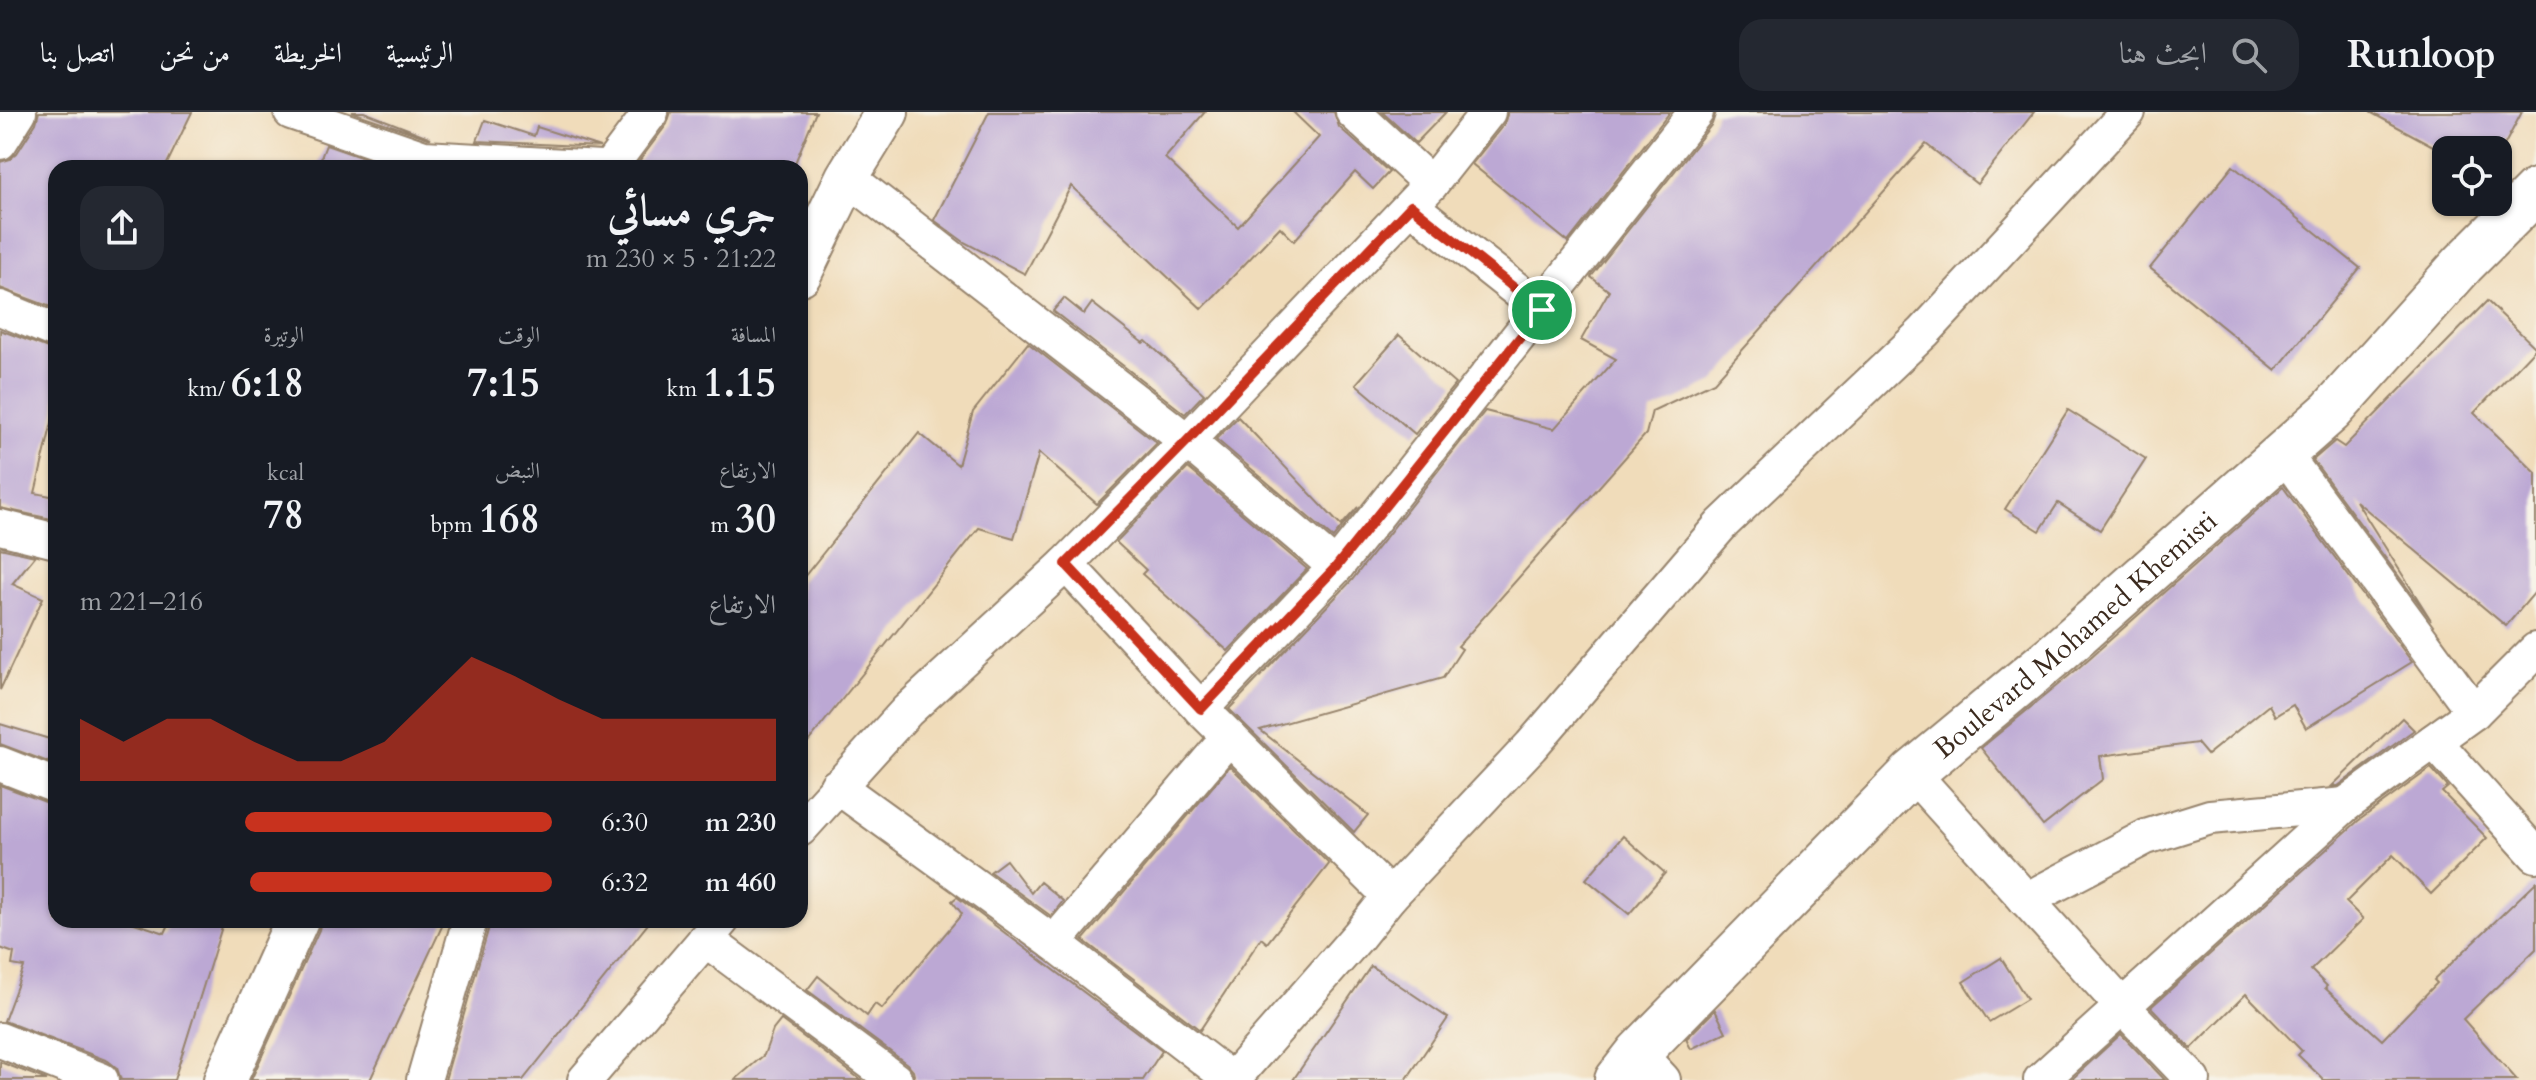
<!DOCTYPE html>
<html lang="ar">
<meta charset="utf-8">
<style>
body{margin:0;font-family:Cardo,Amiri,serif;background:#242831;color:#f1f3f6;direction:rtl;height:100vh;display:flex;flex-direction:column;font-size:30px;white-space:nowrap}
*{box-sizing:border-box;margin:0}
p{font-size:26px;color:#9ea1a6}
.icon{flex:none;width:44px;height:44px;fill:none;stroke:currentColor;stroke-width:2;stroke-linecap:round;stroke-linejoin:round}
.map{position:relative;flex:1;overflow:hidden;direction:ltr}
.drawer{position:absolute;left:48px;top:48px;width:760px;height:768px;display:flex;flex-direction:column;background:#171b24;border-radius:24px;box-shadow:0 2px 6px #0004;direction:rtl}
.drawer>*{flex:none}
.controls{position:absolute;left:2432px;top:24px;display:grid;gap:16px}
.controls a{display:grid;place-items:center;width:80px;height:80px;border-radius:16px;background:#171b24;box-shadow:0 2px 6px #0004;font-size:40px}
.pin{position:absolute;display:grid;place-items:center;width:68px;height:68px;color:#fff;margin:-34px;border:4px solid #fff;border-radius:50%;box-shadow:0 2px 8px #0007}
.round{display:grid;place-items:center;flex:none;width:84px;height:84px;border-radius:24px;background:#242831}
.overview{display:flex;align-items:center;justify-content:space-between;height:136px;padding:0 32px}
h1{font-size:44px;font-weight:700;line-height:60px}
.figures{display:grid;grid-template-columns:repeat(3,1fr);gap:12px;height:136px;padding:8px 32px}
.figures div{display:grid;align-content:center}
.figures b{font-size:40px;font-weight:700}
.figures small{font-size:22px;font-weight:400}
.figures p{font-size:22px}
.chart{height:224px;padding:16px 32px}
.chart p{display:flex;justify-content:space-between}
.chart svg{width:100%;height:144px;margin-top:8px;fill:#c8321e;opacity:.7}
ul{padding:0 32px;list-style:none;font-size:26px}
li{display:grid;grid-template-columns:128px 96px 1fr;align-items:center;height:60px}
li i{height:20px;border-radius:10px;background:#c8321e}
header{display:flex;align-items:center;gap:48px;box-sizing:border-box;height:112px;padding:0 40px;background:#171b24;border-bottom:2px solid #363941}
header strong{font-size:38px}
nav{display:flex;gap:44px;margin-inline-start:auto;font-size:28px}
.search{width:560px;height:72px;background:#242831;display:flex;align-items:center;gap:20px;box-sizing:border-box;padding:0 28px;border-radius:24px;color:#9ea1a6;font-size:30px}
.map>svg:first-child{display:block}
</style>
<header>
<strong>Runloop</strong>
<div class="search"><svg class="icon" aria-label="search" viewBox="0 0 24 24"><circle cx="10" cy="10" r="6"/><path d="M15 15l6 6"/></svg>ابحث هنا</div>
<nav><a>الرئيسية</a><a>الخريطة</a><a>من نحن</a><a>اتصل بنا</a></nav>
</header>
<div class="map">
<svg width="2536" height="968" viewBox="0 0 2536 968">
<rect width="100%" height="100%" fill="#f7f3e8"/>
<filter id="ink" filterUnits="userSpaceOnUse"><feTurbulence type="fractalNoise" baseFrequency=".0125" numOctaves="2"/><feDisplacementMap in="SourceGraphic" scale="16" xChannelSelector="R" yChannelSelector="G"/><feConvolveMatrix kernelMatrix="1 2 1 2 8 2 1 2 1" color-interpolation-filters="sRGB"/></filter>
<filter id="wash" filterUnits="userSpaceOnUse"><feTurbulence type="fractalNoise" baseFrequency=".006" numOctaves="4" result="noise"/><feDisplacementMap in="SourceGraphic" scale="32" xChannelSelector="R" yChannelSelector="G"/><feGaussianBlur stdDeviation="1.8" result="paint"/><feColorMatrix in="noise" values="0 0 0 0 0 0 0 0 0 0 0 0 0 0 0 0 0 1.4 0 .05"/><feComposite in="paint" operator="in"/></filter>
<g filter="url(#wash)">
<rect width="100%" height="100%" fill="#f0dcba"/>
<g id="blocks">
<g fill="#bca8d4">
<polygon points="39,0 192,0 165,56 56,56 56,197 0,176 0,50 10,47 17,41 36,11"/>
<polygon points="352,0 364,0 431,26 428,26"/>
<polygon points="671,0 816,0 793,56 634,56 667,12"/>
<polygon points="989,0 1205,0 1165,46 1238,115 1319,25 1293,0 1334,0 1339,15 1389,60 1373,77 1355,60 1294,129 1280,115 1202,197 1071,74 1025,162 964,130 934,108"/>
<polygon points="1382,0 1446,0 1416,31"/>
<polygon points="1508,0 1670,0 1568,130 1472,52 1504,12"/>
<polygon points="1716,0 2034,0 1977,72 1926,32 1714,270 1652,299 1646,322 1458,534 1462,537 1443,566 1260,618 1368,703 1354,720 1229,597 1352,468 1485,299 1554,317 1616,247 1581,228 1609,179 1591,165 1712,12"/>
<polygon points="2370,0 2522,0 2498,45 2498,38 2446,38 2446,41"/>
<polygon points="485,8 534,24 537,15 600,35 477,29"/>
<polygon points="326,33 392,56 317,56"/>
<polygon points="2233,54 2360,156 2276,258 2150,156"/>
<polygon points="1064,186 1084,202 1092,191 1143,231 1146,229 1204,282 1185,302 1053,199"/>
<polygon points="2487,189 2536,236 2474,301 2536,361 2536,479 2506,514 2356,389 2431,508 2313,348 2335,329 2344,335"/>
<polygon points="0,218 56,239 56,294 35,381 56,385 56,408 0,396"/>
<polygon points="1399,223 1455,272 1415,322 1356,272"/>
<polygon points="1028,231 1157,331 1097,392 1039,341 1014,426 979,416 800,640 800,470 919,321 958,353 973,300"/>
<polygon points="2068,298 2146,347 2100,418 2058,391 2040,419 2005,397"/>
<polygon points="1238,305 1341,414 1358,395 1333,426 1216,327"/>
<polygon points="1188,356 1307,457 1228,539 1142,462 1146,458 1116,430"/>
<polygon points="2283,375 2412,550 2306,616 2293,593 2275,604 2269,593 2207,643 2197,631 2100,644 2103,667 2043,714 1981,636 2076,558"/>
<polygon points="0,436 35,444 12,472 43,486 0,578"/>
<polygon points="2402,606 2414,618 2338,674 2332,674"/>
<polygon points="0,612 56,629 56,653 0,632"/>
<polygon points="1230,654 1329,752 1267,831 1261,826 1200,918 1083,828"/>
<polygon points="2431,656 2448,675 2442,680 2487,726 2431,782 2393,743 2346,790 2363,807 2311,858 2327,874 2325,876 2382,928 2437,871 2434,868 2536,770 2536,837 2463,907 2517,968 2324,968 2298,943 2302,939 2246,882 2191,937 2151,895 2358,709"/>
<polygon points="0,673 56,694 56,808 125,808 165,821 171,808 224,808 174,968 121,968 117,956 108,949 4,909 24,855 12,853 14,841 0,836"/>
<polygon points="1623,724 1665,761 1629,802 1586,767"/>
<polygon points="1006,748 1031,781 1040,770 1063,789 1051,804 990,760"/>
<polygon points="957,785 1162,939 1143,968 915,968 913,959 907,952 807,878 818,864 867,904 875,892 882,897 962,802 952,789"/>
<polygon points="321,808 445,808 370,968 251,968 319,818"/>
<polygon points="491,808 651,808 523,968 445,968"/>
<polygon points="2001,846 2027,887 1989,910 1963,870"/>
<polygon points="1371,854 1448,906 1406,968 1293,968"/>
<polygon points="1715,898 1726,920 1691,937 1686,927"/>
<polygon points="781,908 861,968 735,968 764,943 773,918"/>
<polygon points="2121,922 2165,968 2071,968"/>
<polygon points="0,950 47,968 0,968"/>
</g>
</g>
</g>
<g filter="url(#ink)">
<use href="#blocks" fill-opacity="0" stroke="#96836c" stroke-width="2"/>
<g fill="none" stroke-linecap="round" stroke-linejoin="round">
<defs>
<g id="minor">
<polyline points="291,0 424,46 601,56"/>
<polyline points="1353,0 1431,72"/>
<polyline points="0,30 19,0"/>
<polyline points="609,56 651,0"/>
<polyline points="847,65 1187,329 1336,455"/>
<polyline points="1411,94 1542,198"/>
<polyline points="0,196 56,219"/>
<polyline points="2284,342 2474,600"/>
<polyline points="0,415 56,429"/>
<polyline points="1066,452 1201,597 1390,784"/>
<polyline points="1201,597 1336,455 1696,0"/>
<polyline points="2434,629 2536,743"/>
<polyline points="0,652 56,674"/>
<polyline points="1912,661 2121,893 2193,968"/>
<polyline points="837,674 1054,831 1232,968"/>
<polyline points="800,717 907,599 1066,452 1187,329 1431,72 1488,0"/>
<polyline points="2026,788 2146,725 2210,705 2345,693"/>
<polyline points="705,827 895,968"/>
<polyline points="1054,831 1229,625"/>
<polyline points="0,928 101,968"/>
<polyline points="1638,941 1663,968"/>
<polyline points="424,968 470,808"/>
<polyline points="585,968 722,808"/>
<polyline points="1232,968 1359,823 1390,784 1531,634 1722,412 1924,220 2128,0"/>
<polyline points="2041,968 2345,693 2474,600 2536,538"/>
</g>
<g id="tertiary">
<polyline points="800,162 847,65 887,0"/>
<polyline points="225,968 297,808"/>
</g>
<g id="secondary">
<path id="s1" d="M1617,968l21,-27 274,-280 147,-122 272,-240 132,-147 73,-73"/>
</g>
</defs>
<use href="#minor" stroke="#96836c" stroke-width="38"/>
<use href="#tertiary" stroke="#96836c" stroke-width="46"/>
<use href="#secondary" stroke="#96836c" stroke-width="48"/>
<use href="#minor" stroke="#fff" stroke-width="34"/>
<use href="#tertiary" stroke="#fff" stroke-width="42"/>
<use href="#secondary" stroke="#fff" stroke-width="44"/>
</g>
</g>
<g fill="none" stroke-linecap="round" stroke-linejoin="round" filter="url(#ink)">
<defs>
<polygon id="route" points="1411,94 1542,198 1336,455 1201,597 1066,452 1187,329"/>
</defs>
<use href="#route" stroke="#fff" stroke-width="16"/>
<use href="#route" stroke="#c8321e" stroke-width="10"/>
</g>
<g text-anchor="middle" stroke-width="7" stroke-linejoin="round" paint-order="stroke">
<g font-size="28" fill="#3b2a1e" stroke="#f7f3e8">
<text dy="10" stroke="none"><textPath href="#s1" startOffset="640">Boulevard Mohamed Khemisti</textPath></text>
</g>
</g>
</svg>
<div class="controls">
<a><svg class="icon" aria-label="locate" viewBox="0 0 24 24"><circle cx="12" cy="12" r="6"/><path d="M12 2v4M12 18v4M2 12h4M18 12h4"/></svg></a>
</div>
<div class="pin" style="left:1542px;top:198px;background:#1e9e55"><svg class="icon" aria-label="arrive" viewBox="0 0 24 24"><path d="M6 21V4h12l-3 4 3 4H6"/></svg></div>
<section class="drawer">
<div class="overview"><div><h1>جري مسائي</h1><p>21:22 · 5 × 230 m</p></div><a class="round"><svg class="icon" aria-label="share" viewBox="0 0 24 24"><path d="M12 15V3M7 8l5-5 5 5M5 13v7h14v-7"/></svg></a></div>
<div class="figures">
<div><p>المسافة</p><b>1.15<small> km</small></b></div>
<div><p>الوقت</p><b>7:15</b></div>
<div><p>الوتيرة</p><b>6:18<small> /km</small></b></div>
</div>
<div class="figures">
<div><p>الارتفاع</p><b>30<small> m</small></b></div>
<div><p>النبض</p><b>168<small> bpm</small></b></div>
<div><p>kcal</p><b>78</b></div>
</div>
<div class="chart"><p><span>الارتفاع</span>216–221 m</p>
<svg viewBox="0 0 160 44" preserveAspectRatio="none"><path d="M0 44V25L10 32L20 25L30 25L40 32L50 38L60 38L70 32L80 19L90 6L100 12L110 19L120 25L130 25L140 25L150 25L160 25V44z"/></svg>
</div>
<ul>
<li><b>230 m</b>6:30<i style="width:65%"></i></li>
<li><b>460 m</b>6:32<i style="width:64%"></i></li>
</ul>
</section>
</div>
